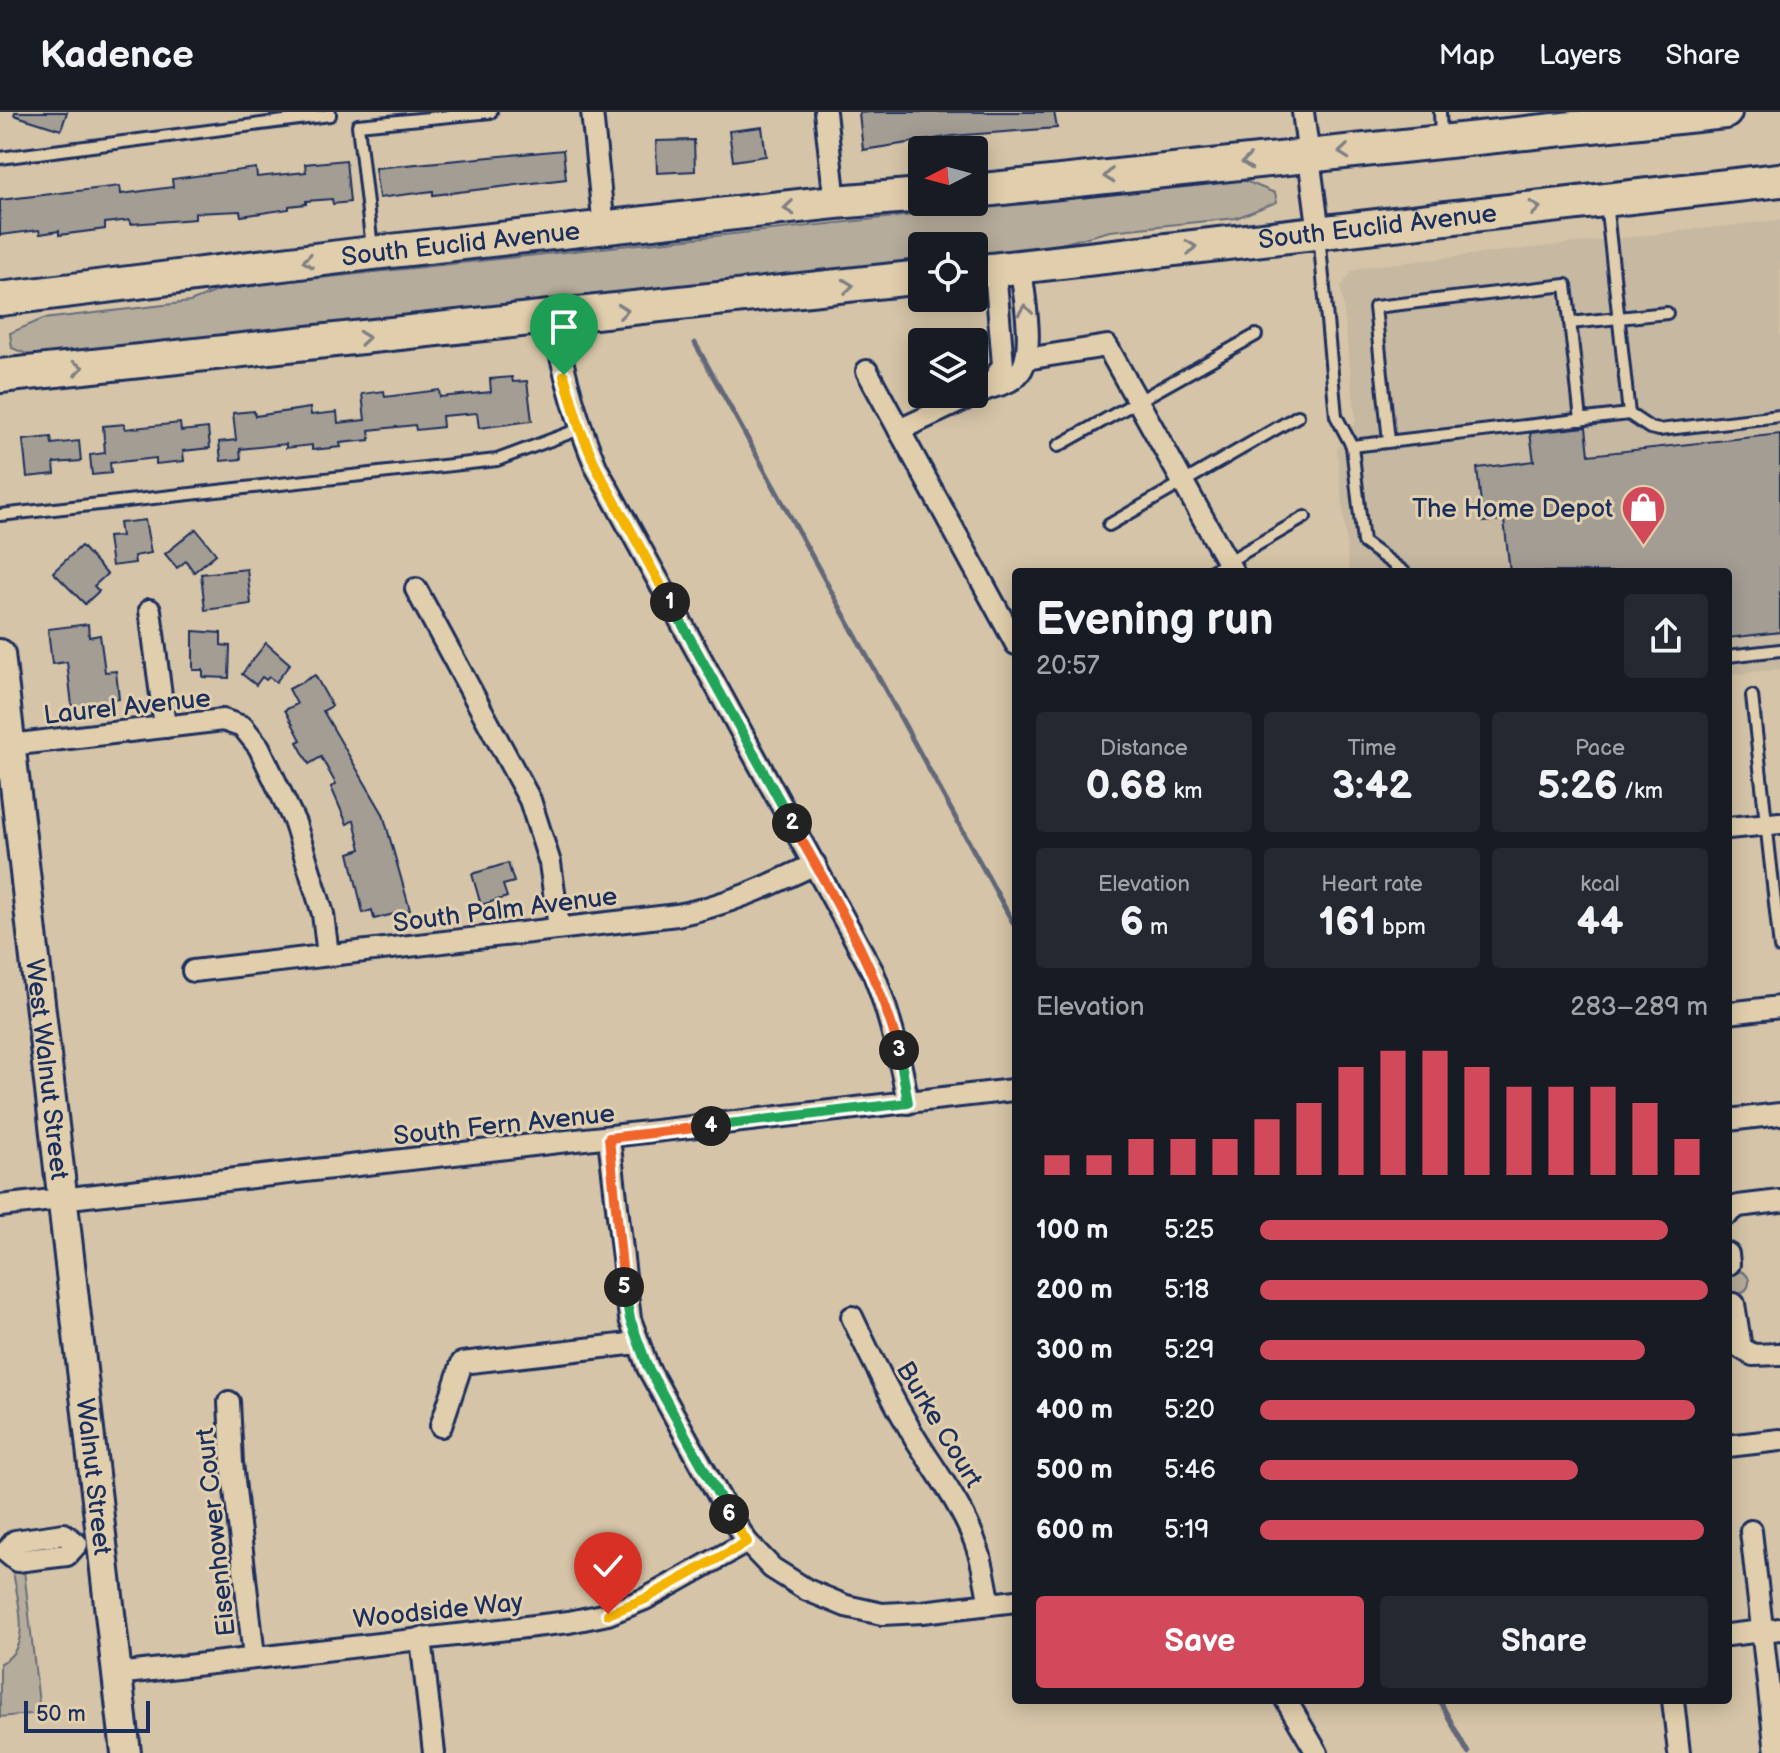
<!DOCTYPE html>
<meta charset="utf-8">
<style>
body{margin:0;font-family:"Balsamiq Sans",sans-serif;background:#242831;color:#f1f3f6;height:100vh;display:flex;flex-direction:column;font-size:30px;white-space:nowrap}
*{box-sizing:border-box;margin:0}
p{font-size:26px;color:#9ea1a6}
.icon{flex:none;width:44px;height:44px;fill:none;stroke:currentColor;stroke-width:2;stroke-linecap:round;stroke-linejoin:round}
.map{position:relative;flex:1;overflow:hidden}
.sheet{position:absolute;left:1012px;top:456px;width:720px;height:1136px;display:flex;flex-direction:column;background:#171b24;border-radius:8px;box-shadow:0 4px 20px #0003}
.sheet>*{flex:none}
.needle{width:52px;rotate:264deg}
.fabs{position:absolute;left:908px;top:24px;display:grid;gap:16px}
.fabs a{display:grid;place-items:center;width:80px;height:80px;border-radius:8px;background:#171b24;box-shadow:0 4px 20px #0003;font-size:40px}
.scale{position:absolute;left:24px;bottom:20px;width:126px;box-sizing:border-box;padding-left:8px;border:4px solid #1b2f5e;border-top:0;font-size:22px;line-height:28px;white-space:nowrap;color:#1b2f5e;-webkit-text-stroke:6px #e1ceac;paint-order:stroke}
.pin{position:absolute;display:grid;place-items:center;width:68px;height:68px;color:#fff;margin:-82px -34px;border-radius:50% 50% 50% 0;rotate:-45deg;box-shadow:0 0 8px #0007}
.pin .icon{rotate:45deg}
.km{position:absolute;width:40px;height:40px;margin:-20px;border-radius:50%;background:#222;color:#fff;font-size:22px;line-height:40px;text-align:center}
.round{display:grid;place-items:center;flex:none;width:84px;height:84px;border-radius:8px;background:#242831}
.headline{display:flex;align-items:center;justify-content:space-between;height:136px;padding:0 24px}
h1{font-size:44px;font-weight:700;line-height:60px}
.figures{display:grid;grid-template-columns:repeat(3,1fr);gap:12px;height:136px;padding:8px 24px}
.figures div{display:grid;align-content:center;border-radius:8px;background:#242831;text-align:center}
.figures b{font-size:40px;font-weight:700}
.figures small{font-size:22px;font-weight:400}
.figures p{font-size:22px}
.chart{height:224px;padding:16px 24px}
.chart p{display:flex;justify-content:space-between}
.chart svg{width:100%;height:144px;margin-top:8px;stroke:#d1495b;stroke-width:6}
.button{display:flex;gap:16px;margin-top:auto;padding:16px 24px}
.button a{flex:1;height:92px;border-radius:8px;background:#d1495b;color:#fff;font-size:32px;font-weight:700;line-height:92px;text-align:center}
.button a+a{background:#242831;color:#f1f3f6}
ul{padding:0 24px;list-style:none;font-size:26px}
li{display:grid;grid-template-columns:128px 96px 1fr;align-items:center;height:60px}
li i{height:20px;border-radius:10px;background:#d1495b}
header{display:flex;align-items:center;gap:48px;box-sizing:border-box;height:112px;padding:0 40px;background:#171b24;border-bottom:2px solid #363941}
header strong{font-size:38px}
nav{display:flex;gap:44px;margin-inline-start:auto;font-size:28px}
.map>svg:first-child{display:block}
</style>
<header>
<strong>Kadence</strong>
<nav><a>Map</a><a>Layers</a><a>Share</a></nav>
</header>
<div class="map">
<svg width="1780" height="1641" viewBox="0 0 1780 1641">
<rect width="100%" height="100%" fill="#d5c4a7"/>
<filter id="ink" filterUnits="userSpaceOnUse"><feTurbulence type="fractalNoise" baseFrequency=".0125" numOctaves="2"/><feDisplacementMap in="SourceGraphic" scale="16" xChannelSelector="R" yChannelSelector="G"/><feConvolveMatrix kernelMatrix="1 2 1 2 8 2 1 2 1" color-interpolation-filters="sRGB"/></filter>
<g filter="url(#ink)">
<polygon fill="#c6b8a1" points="1780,108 1780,557 1728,563 1728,460 1353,460 1349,457 1337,338 1356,309 1341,175 1352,159 1373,154"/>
<g fill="#b6ac9b" stroke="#686e7c" stroke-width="2">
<polygon points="1243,68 1275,81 1277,90 1236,106 1110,119 1031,140 974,146 974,134 922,134 922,152 44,249 12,236 10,221 43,207 190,190 225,176"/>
<circle cx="1738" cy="1170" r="11"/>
<path d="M24,1458l16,143 -40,4v-54c34,-14 17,-64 13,-92z"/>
</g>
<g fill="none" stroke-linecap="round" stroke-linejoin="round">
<g stroke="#62677a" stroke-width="5">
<polyline points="695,231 1016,816"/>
<polyline points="1439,1588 1468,1641"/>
</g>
</g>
<g fill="#a39d94" stroke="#1b2f5e" stroke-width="2">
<polygon points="15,0 67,0 61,18 14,3"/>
<polygon points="870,0 1054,0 1057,16 953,24 863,38 859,1"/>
<polygon points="762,15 766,44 733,49 729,19"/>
<polygon points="694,28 695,59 657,61 656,29"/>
<polygon points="563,38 566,67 433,83 433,79 379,86 375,56"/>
<polygon points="346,48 350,90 333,92 332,87 306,89 306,92 289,94 289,97 241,104 240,99 195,101 195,107 131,112 130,108 105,111 105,117 59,123 59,119 40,122 39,118 0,123 0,88 120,74 121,82 173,75 172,67 256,56 257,65 306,60 305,52"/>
<polygon points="512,265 513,270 527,269 532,309 479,316 477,301 442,304 443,315 416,318 415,313 369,318 370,328 340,331 341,335 312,338 312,333 286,336 286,332 240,337 241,347 221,349 219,330 236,328 233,301 254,299 255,304 310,296 311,303 337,300 338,311 365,308 362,282 384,279 385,285 439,278 440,285 491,280 490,267"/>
<polygon points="180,311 181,319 208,316 210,336 183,339 184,349 156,352 156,346 110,351 111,361 92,363 90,343 105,341 103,314 125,312 125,317"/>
<polygon points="1586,315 1589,343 1780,322 1780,520 1728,526 1728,460 1510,460 1504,408 1483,410 1477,356 1534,349 1530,321"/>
<polygon points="51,325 52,332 79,329 81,349 54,351 55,362 27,365 23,328"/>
<polygon points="145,408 151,441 134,444 135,451 112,454 108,425 121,424 119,411"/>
<polygon points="196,417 216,442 194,460 186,449 177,456 165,442"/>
<polygon points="81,434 107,462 94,474 99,479 85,492 53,460"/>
<polygon points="247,457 251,492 205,498 201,462"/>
<polygon points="88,512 89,525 100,523 105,560 116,559 119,587 109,588 110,597 73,602 67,550 52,552 48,517"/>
<polygon points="193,519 221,521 221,533 230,534 229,566 203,565 203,558 193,558"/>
<polygon points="266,531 290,552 276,570 269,565 266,568 262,565 256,573 242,562"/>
<polygon points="315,563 332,594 323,599 383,702 410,798 374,807 372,798 363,801 349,741 361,737 354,708 347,712 331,675 336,672 321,645 309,652 297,630 301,628 285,598 297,592 289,577"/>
<polygon points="508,751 514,770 503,773 507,785 481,793 472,762"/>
</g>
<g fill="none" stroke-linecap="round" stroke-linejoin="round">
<defs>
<g id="lane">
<polyline points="1440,0 1441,27"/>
<polyline points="0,46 330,3 330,0"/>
<polyline points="1606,90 1629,302"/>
<polyline points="1319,123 1336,304 1352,334 1363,430 1404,460"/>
<polyline points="372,136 358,13 491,0"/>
<polyline points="1570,211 1667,201"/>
<polyline points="1389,329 1375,195 1566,173 1581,308"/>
<polyline points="1058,334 1256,223"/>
<polyline points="1352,334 1629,302 1650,316 1659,318 1780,304"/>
<polyline points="0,403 497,348 580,317"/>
<polyline points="1109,413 1298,304"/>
<polyline points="1210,460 1305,405"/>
<polyline points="1728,544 1780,538"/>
<polyline points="1752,584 1780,836"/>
</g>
<g id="street">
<polyline points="592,0 604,116"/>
<polyline points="825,0 835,90"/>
<polyline points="1303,0 1319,121"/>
<path d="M553,207c10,52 23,101 44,150l276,503c17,43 27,85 35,131"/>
<polyline points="1026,247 1107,234 1233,460"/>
<polyline points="867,259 1016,532"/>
<polyline points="989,276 1003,253 995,157"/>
<path d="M899,318l90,-42c11,-3 21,-5 29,-14 19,-19 5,-81 3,-107"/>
<polyline points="416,477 530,688 550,751 559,816"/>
<polyline points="150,498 165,615"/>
<polyline points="10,633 223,608 243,615 259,635 295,711 323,802 328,843"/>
<polyline points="1728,716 1780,711"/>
<path d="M193,859l484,-56c50,-10 92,-29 138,-51"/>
<polyline points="1728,901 1780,895"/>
<polyline points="1728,1008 1780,1002"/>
<polyline points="609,1026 630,1207 648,1256 727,1399 747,1430 772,1456 807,1478 846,1494 882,1502 922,1500 1016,1489"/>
<polyline points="0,1094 1013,978"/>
<polyline points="1728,1102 1738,1094 1780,1089"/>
<polyline points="1728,1142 1729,1152"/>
<polyline points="1734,1192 1741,1236 1753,1243 1780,1242"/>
<path d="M852,1205c19,41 40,82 63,121 23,37 49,70 63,112 6,17 8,37 12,54"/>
<polyline points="229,1290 232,1351 254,1545"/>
<polyline points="441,1314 462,1251 638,1231"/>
<polyline points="1728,1334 1780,1328"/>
<polyline points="1751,1419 1776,1641"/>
<polygon points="64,1422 77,1432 67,1443 17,1449 6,1440 15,1429"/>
<polyline points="1728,1523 1780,1517"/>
<polyline points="421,1526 434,1641"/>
<polyline points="117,1562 569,1510 608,1502 645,1487 747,1430"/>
<polyline points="1286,1588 1317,1641"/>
<polyline points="1673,1588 1679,1641"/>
</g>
<g id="secondary">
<path id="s1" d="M0,542l126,1099"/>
</g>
<g id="primary">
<polyline points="974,79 1725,0"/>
<path id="s2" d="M974,160l806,-92"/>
<path id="s3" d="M0,187l372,-46 463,-51 87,-7"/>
<polyline points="0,264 922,165"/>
</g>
</defs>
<use href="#lane" stroke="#1b2f5e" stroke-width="16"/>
<use href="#street" stroke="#1b2f5e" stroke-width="26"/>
<use href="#secondary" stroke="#1b2f5e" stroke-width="34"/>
<use href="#primary" stroke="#1b2f5e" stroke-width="38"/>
<use href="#lane" stroke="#e1ceac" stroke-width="10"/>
<use href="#street" stroke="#e1ceac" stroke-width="20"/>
<use href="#secondary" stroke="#e1ceac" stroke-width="28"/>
<use href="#primary" stroke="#e1ceac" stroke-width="32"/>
</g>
<defs><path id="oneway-chevron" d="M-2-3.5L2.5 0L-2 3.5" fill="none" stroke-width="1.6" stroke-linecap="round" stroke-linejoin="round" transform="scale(2)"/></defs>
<g stroke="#7e7e85">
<use href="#oneway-chevron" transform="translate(1344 40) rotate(174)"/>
<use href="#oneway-chevron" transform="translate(1247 50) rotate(174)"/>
<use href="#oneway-chevron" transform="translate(1109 64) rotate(174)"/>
<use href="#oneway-chevron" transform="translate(789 96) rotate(174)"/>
<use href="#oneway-chevron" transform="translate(1535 96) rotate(-7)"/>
<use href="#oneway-chevron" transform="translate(1191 135) rotate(-7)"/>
<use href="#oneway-chevron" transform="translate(308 149) rotate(173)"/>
<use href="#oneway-chevron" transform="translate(848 174) rotate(-6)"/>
<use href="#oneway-chevron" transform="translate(1025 198) rotate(-96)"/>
<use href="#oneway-chevron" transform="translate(623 199) rotate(-6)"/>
<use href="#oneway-chevron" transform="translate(364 226) rotate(-6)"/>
<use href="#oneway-chevron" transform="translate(78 256) rotate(-6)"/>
</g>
</g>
<g fill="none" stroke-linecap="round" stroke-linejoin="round" filter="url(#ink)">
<defs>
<polyline id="split-1" points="564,263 580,317 597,357 670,490"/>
<polyline id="split-2" points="670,490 792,711"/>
<path id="split-3" d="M792,711c41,73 85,145 107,227"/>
<polyline id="split-4" points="711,1014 908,991 899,938"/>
<polyline id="split-5" points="624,1175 609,1026 711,1014"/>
<polyline id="split-6" points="624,1175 630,1207 648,1256 729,1402"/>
<polyline id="split-7" points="608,1502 645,1487 747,1430 729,1402"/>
</defs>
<use href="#split-1" stroke="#fff" stroke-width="16"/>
<use href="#split-2" stroke="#fff" stroke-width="16"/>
<use href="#split-3" stroke="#fff" stroke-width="16"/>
<use href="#split-4" stroke="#fff" stroke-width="16"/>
<use href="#split-5" stroke="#fff" stroke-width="16"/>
<use href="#split-6" stroke="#fff" stroke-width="16"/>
<use href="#split-7" stroke="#fff" stroke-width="16"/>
<use href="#split-1" stroke="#f5b400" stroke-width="10"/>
<use href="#split-2" stroke="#22a559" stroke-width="10"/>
<use href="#split-3" stroke="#f0652b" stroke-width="10"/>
<use href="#split-4" stroke="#22a559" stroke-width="10"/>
<use href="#split-5" stroke="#f0652b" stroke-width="10"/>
<use href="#split-6" stroke="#22a559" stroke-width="10"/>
<use href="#split-7" stroke="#f5b400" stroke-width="10"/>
</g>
<defs>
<symbol id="shop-pin" viewBox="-11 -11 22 30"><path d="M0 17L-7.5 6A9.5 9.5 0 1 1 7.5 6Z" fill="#d1495b" stroke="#e1ceac"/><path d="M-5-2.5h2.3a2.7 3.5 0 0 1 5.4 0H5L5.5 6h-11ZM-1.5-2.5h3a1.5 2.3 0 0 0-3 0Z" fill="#fff"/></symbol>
</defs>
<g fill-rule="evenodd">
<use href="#shop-pin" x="1618" y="370" width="51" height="69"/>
</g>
<g text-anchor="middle" stroke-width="6" stroke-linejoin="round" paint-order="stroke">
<g font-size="26" fill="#1b2f5e" stroke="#e1ceac">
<text dy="9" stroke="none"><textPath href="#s2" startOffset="406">South Euclid Avenue</textPath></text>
<text dy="9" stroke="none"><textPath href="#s3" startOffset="464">South Euclid Avenue</textPath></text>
<text transform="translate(127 594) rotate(-6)" y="9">Laurel Avenue</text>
<text transform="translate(505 797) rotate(-7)" y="9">South Palm Avenue</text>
<text dy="9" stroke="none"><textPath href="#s1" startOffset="418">West Walnut Street</textPath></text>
<text transform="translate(504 1012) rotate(-6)" y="9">South Fern Avenue</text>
<text transform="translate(940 1312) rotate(59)" y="9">Burke Court</text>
<text dy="9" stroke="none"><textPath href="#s1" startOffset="828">Walnut Street</textPath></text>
<text transform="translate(215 1420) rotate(-96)" y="9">Eisenhower Court</text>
<text transform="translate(438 1498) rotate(-6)" y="9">Woodside Way</text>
</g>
<g font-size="26" fill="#1b2f5e" stroke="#e1ceac" text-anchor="end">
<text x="1613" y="405">The Home Depot</text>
</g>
</g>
</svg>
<div class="fabs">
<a><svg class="needle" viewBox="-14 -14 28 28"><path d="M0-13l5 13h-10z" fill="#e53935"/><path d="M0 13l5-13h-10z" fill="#9ea1a6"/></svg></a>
<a><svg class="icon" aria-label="locate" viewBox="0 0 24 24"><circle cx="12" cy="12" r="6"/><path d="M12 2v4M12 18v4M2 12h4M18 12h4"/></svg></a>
<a><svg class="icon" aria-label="layers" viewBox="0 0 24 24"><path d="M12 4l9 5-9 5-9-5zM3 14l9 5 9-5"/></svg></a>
</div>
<div class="scale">50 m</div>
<div class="pin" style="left:564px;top:263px;background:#1e9e55"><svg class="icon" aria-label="arrive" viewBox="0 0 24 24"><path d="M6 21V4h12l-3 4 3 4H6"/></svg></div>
<div class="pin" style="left:608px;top:1502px;background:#d93025"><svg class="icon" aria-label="check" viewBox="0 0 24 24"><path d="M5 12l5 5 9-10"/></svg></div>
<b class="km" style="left:670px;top:490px">1</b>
<b class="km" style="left:792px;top:711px">2</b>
<b class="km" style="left:899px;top:938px">3</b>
<b class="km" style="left:711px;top:1014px">4</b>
<b class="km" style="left:624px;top:1175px">5</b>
<b class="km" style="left:729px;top:1402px">6</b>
<section class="sheet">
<div class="headline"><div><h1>Evening run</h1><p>20:57</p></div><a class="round"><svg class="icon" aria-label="share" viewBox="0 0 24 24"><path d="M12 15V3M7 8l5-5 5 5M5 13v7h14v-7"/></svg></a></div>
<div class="figures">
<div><p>Distance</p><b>0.68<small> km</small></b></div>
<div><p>Time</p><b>3:42</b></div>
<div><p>Pace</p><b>5:26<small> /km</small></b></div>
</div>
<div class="figures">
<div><p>Elevation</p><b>6<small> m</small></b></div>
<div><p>Heart rate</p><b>161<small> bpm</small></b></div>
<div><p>kcal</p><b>44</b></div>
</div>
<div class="chart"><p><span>Elevation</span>283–289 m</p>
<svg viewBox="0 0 160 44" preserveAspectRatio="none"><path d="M5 44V38M15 44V38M25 44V33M35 44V33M45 44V33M55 44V27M65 44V22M75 44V11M85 44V6M95 44V6M105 44V11M115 44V17M125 44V17M135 44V17M145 44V22M155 44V33"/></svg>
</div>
<ul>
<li><b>100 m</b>5:25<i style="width:91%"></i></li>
<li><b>200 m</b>5:18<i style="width:100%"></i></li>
<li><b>300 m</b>5:29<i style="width:86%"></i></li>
<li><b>400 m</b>5:20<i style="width:97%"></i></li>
<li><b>500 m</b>5:46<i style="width:71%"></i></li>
<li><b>600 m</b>5:19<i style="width:99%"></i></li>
</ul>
<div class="button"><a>Save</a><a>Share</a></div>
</section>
</div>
